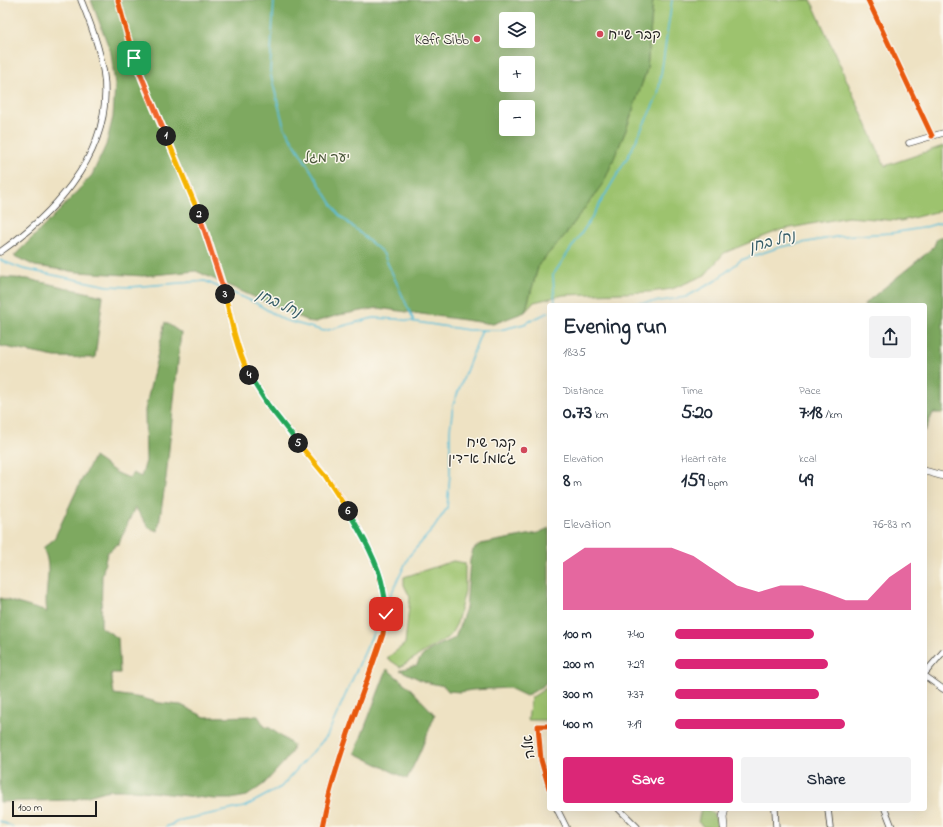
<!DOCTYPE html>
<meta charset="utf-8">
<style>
body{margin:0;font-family:"Indie Flower","Playpen Sans Hebrew",sans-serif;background:#f2f2f3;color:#1f2937;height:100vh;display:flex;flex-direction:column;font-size:15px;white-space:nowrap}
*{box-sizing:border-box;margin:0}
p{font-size:13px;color:#747a83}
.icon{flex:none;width:22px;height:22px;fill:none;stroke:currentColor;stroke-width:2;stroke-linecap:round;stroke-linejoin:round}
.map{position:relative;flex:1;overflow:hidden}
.details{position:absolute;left:547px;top:303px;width:380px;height:508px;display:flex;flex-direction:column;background:#fff;border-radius:4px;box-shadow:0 4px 16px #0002}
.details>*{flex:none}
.fabs{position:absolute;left:499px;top:12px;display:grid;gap:8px}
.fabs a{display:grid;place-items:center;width:36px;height:36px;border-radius:4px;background:#fff;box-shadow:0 4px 16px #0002;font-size:20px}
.scale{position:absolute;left:12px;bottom:10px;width:85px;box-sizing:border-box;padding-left:4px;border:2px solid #1c1c1c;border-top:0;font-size:11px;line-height:14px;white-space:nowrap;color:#1c1c1c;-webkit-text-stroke:3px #fbf7ec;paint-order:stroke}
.pin{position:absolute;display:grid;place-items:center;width:34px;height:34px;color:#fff;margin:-17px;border-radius:8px;box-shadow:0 2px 6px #0006}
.km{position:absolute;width:20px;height:20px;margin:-10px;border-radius:50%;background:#222;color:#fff;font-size:11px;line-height:20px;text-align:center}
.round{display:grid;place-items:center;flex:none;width:42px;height:42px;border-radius:4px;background:#f2f2f3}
.summary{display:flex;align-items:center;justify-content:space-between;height:68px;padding:0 16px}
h1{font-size:22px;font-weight:700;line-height:30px}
.figures{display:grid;grid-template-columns:repeat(3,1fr);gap:6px;height:68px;padding:4px 16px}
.figures div{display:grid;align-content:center}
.figures b{font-size:20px;font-weight:700}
.figures small{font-size:11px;font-weight:400}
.figures p{font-size:11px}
.chart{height:112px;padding:8px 16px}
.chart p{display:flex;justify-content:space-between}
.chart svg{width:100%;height:72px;margin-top:4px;fill:#db2777;opacity:.7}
.action{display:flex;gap:8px;margin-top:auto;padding:8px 16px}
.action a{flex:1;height:46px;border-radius:4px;background:#db2777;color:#fff;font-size:16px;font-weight:700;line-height:46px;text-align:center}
.action a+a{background:#f2f2f3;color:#1f2937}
ul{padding:0 16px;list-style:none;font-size:13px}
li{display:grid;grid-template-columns:64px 48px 1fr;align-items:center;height:30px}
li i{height:10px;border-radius:5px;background:#db2777}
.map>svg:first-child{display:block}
</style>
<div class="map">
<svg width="943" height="827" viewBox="0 0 943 827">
<rect width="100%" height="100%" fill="#fbf7ec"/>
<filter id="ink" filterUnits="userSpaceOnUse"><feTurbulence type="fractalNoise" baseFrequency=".025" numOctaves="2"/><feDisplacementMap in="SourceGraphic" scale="8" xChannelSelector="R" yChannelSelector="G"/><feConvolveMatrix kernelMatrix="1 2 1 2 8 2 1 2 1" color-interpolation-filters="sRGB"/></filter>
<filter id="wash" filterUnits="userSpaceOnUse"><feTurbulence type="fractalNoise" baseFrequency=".012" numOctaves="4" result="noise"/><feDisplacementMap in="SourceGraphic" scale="16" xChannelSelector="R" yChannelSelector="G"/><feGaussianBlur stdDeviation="0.9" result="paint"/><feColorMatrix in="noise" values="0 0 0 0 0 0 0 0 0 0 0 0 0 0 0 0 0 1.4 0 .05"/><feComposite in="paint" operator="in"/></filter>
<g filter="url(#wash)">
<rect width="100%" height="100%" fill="#eee2c3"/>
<g fill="#9dc36e" stroke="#5c7045">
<polygon points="653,0 811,0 885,166 943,146 943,210 901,221 848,217 780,230 724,253 705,275 672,289 650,292 564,295 534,302 525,312 539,264 565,235 603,182 626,130 647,69"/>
<polygon points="453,561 465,563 465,591 457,623 450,636 400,667 387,658 405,644 410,597 404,585 404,577"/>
<polygon points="549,686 549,720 528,720 531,698"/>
<path d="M701,809c12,0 15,7 16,18h-14v-1l-5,-4z"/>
</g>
<g fill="#7ea961" stroke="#4d623e" fill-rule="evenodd">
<path d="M91,0h562l-6,69 -21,61 -22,52 -39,53 -26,29 -14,48 -32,12 -115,-16 -39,7 -27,8 -116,-52 -53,5 -66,-4 -42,-6 -21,-10 49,-49 29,-32 14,-30 7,-28 2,-32 -4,-32zM506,19h22v22h-22zM506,63h22v22h-22zM506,107h22v22h-22z"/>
<polygon points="943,236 943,413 933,413 925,431 925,305 863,305 928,252 934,246 937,238"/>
<polygon points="0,277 28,279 103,296 95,358 55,357 0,346"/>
<path d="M165,322l16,11 -15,145 -8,53 -9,-3 -14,-21 -16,36 -12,10 -5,23 -1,51 17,11 2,35h-9l3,21 28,4 18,5 21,2 24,12 53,-1 7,11 5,1 23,17 -1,6 -7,10 -21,23 -17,12 -16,3h-17l-81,-9h-24l-36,10 -73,2v-204l47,14c-4,-21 7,-43 -4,-64l11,-9 26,-56 14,-26 23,16 12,5 4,-5 8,4 5,-16 -1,-51z"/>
<path d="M549,528v151l-6,7 -17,10 -17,-8 -37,2 -12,2 -12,-1 -4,-5 -19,-4 -25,-12 17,-5c5,-15 24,-20 38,-27l11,-30 4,-48 3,-10 7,-6 58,-11z"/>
<polygon points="387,669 410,688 435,715 420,752 407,779 355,753"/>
</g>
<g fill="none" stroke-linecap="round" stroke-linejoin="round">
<g stroke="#5cbfda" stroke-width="1.5">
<polyline points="274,0 270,72 284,127 338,214 383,253 414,321"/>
<polyline points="0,260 23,269 108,286 130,287 205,281 221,288"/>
<polyline points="226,290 254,302 284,320 324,331 373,318 397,319 468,330 500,330 524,324 549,312"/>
<polyline points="555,305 553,275 589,222 630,153 658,95 672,0"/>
<polyline points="617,305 661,301 686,297 715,281 741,260 780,247 841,236 892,233 922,228 943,222"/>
<polyline points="387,603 409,556 433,529 447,508 450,474 450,430 453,405 482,330"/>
<polyline points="0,821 13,827"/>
<polyline points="166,827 181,820 244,807 281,787 327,736 383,611"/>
</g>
</g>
</g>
<g filter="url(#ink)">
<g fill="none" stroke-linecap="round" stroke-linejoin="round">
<defs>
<g id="minor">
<path d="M118,0c5,19 10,39 16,57 19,56 47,108 67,162 8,22 15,45 22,67 7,25 10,50 20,74 6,16 15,30 24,43 17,25 39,47 57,71 24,31 60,94 62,132 0,9 -2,19 -3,28 -21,64 -48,126 -61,193"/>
<polyline points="868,0 932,136"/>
<polyline points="909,143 943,133"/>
<path d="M0,252c51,-36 105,-92 105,-159 1,-29 -13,-66 -24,-93"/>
<polyline points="925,673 943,652"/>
<polyline points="925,676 943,689"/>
<polyline points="549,726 538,726 541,760 549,788"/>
<polyline points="557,809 566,827"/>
<polyline points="619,809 637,827"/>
<polyline points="775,809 776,827"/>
<polyline points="828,809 830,827"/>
<polyline points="885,809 892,827"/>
</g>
<g id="tertiary">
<polyline points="925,471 943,476"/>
<polyline points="724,827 723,817 725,809"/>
</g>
</defs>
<use href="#minor" stroke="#3c3a35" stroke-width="7"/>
<use href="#tertiary" stroke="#3c3a35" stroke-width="8"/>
<use href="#minor" stroke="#fff" stroke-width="5.5"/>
<use href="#tertiary" stroke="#fff" stroke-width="7"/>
<defs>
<g id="cycleway">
<path d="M118,0c5,19 10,39 16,57 19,56 47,108 67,162 8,22 15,45 22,67 7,25 10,50 20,74 6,16 15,30 24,43 17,25 39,47 57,71 24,31 60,94 62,132 0,9 -2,19 -3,28 -21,64 -48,126 -61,193"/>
<polyline points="868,0 932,136"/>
<polyline points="549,726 538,726 541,760 549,788"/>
</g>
</defs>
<use href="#cycleway" stroke="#fbf7ec" stroke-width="8"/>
<use href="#cycleway" stroke="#e8590c" stroke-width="5"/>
</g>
</g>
<g fill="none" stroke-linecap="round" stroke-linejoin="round" filter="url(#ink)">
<defs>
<polyline id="split-1" points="134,58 166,136"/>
<polyline id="split-2" points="166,136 199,214"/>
<polyline id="split-3" points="199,214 225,294"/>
<path id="split-4" d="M225,294c6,28 12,55 24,81"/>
<polyline id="split-5" points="249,375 268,405 298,443"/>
<polyline id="split-6" points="298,443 324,474 348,511"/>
<path id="split-7" d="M348,511c13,22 31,53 35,77"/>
<polyline id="split-8" points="383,588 386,604 386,614"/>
</defs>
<use href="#split-1" stroke="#fff" stroke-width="8"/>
<use href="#split-2" stroke="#fff" stroke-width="8"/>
<use href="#split-3" stroke="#fff" stroke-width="8"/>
<use href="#split-4" stroke="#fff" stroke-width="8"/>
<use href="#split-5" stroke="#fff" stroke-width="8"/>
<use href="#split-6" stroke="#fff" stroke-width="8"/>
<use href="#split-7" stroke="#fff" stroke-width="8"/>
<use href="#split-8" stroke="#fff" stroke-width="8"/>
<use href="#split-1" stroke="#f0652b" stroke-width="5"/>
<use href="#split-2" stroke="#f5b400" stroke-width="5"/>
<use href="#split-3" stroke="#f0652b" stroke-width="5"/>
<use href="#split-4" stroke="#f5b400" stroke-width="5"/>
<use href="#split-5" stroke="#22a559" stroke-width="5"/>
<use href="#split-6" stroke="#f5b400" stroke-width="5"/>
<use href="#split-7" stroke="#22a559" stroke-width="5"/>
<use href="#split-8" stroke="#22a559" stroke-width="5"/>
</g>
<g fill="#d1495b" stroke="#fbf7ec" stroke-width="1.5">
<circle cx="600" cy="34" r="4"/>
<circle cx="477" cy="39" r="4"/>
<circle cx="524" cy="450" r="4"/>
</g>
<g text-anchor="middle" stroke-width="3" stroke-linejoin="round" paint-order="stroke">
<g font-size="14" fill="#1c1c1c" stroke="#fbf7ec" text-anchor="end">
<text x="608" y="39" text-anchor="start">קבר שייח</text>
<text x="469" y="44">Kafr Sibb</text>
<text x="516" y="447">קבר שיח<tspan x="516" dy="16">ג׳אמל א־דין</tspan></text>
</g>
<g font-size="14" fill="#495639" stroke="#fbf7ec">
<text x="327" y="162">יער מגל</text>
</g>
<g font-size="14" fill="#1c1c1c" stroke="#fbf7ec">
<text transform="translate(528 747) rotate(-97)" y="5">אלה</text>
</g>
<g font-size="15" font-style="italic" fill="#365d68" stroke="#fbf7ec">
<text transform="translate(772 241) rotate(-15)" y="5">נחל בחן</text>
<text transform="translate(279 303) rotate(25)" y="5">נחל בחן</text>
</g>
</g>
</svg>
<div class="fabs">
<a><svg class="icon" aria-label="layers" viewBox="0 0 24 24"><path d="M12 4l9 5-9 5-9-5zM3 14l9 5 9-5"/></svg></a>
<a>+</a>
<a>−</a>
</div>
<div class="scale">100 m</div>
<div class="pin" style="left:134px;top:58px;background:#1e9e55"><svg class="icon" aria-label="arrive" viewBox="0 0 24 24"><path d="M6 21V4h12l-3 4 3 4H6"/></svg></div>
<div class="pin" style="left:386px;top:614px;background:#d93025"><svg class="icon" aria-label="check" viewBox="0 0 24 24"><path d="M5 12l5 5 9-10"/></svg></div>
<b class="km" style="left:166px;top:136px">1</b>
<b class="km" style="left:199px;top:214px">2</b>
<b class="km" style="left:225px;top:294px">3</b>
<b class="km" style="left:249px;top:375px">4</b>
<b class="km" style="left:298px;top:443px">5</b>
<b class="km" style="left:348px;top:511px">6</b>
<section class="details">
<div class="summary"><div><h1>Evening run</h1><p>18:35</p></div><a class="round"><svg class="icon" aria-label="share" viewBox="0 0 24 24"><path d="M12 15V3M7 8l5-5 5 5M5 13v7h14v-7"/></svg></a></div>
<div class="figures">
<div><p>Distance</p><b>0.73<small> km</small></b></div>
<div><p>Time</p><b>5:20</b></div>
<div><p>Pace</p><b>7:18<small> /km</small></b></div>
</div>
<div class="figures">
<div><p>Elevation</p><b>8<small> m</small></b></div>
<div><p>Heart rate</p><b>159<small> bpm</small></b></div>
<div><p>kcal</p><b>49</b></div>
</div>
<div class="chart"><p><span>Elevation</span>76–83 m</p>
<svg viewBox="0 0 160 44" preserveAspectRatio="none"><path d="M0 44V15L10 6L20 6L30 6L40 6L50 6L60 11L70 20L80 29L90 33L100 29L110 29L120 33L130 38L140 38L150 24L160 15V44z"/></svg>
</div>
<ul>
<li><b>100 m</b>7:40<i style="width:59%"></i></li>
<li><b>200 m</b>7:29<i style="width:65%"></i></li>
<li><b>300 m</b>7:37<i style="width:61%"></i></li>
<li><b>400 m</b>7:19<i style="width:72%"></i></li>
</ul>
<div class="action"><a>Save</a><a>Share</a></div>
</section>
</div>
